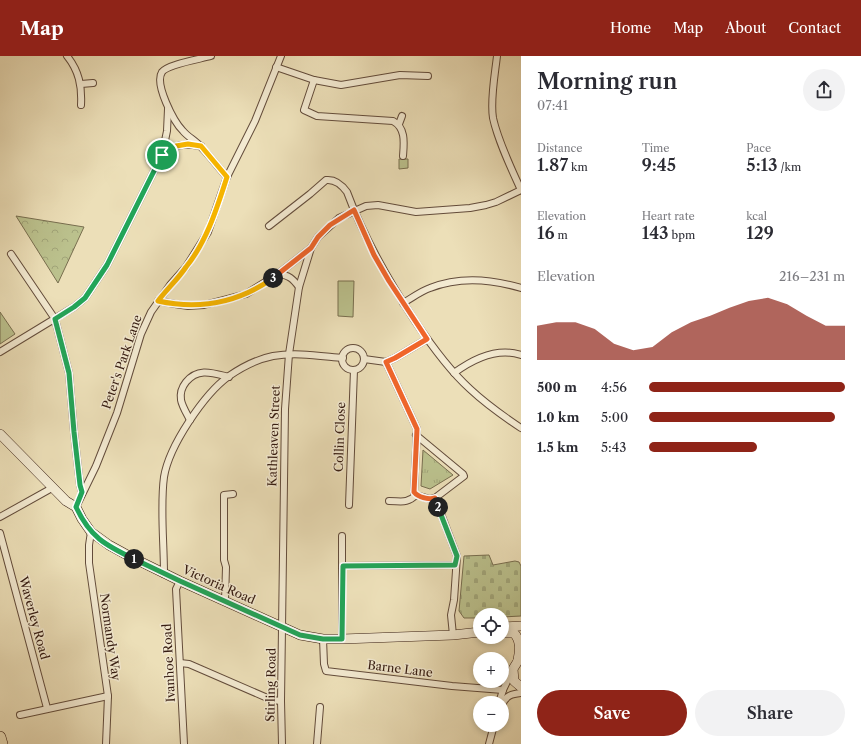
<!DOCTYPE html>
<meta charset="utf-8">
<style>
body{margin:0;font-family:"Libre Caslon Text",serif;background:#f2f2f3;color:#2b2b33;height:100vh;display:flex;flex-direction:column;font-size:15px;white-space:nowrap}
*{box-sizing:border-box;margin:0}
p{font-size:13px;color:#7c7c81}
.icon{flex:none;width:22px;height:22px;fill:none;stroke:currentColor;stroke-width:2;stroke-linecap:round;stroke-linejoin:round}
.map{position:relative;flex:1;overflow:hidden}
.details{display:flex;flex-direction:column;background:#fff;width:340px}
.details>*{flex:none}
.buttons{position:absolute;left:473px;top:552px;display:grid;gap:8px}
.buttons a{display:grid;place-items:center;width:36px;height:36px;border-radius:50%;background:#fff;box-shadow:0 2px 6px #0003;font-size:20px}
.pin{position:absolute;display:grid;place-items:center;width:34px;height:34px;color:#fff;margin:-17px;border:2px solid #fff;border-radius:50%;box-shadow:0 1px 4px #0007}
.km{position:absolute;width:20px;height:20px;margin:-10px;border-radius:50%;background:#222;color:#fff;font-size:11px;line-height:20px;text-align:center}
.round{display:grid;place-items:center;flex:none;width:42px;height:42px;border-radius:21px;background:#f2f2f3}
.summary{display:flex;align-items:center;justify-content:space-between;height:68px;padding:0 16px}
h1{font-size:22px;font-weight:600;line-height:30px}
.metrics{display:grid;grid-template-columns:repeat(3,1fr);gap:6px;height:68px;padding:4px 16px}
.metrics div{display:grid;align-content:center}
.metrics b{font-size:17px;font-weight:600}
.metrics small{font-size:11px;font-weight:400}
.metrics p{font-size:11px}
.chart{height:112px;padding:8px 16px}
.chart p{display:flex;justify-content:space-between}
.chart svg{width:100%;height:72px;margin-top:4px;fill:#8f2418;opacity:.7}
.primary-button{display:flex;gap:8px;margin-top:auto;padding:8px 16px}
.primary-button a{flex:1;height:46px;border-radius:24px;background:#8f2418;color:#fff;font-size:16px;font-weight:600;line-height:46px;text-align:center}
.primary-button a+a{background:#f2f2f3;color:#2b2b33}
ul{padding:0 16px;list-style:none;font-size:13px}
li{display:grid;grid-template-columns:64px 48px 1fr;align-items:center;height:30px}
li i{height:10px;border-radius:5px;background:#8f2418}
header{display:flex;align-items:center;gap:24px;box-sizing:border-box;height:56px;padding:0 20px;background:#8f2418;color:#fff}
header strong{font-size:19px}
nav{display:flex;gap:22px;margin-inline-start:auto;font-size:14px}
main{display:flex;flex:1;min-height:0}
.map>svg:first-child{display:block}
</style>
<header>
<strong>Map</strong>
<nav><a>Home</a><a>Map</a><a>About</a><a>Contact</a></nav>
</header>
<main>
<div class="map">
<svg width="521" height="688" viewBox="0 0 521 688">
<defs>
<pattern id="forest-crowns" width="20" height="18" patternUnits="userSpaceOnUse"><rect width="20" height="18" fill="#bbc18d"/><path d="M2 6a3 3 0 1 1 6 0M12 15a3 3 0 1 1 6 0" fill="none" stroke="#a1a579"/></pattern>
<pattern id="cemetery-stones" width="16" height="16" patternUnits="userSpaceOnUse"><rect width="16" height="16" fill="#bbc18d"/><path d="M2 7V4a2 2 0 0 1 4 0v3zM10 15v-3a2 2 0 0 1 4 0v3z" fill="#a1a579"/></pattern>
<pattern id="park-tufts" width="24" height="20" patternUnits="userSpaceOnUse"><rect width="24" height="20" fill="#bbc18d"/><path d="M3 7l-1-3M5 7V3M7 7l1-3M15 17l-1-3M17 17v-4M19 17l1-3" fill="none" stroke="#a1a579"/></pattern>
</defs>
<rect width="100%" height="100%" fill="#ecdfb8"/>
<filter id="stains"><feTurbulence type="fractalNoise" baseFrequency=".005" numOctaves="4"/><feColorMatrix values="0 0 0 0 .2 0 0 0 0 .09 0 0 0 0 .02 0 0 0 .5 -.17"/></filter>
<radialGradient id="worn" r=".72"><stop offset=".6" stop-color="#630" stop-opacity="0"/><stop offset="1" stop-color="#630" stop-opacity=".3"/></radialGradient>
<g fill="#bbc18d" stroke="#786e4f">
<polygon points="338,225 354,225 353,261 338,260"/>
<polygon points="0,256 15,278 0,288"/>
</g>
<polygon fill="url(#forest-crowns)" stroke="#786e4f" points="16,160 84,171 58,227"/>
<polygon fill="url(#cemetery-stones)" stroke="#786e4f" points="489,499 493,509 515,505 519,506 521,510 521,560 502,561 502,559 480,559 480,562 464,562 459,555 464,500"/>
<g fill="url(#park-tufts)" stroke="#786e4f">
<polygon points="399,103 408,103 408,112 399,113"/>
<polygon points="423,394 453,419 430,433 421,430"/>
</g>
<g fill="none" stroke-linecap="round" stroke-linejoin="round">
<defs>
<g id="street">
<path d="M67,0c12,15 15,30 14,49"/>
<path d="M211,0c-10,3 -43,8 -49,16 -8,12 12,50 21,59 5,6 13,10 18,16 9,9 17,20 26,30"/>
<path d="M497,0c-2,18 -7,44 -4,62 5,23 18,50 28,72"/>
<polyline points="276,11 314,24 341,29 400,19 428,20"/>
<path d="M314,24l-10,30 13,6 76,5c13,7 11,22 10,35"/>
<polyline points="81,28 93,27"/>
<polyline points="399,68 402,60"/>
<polyline points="162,99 167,75 168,53"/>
<path d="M269,170l41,-32 16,-14c9,-1 16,5 21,12 17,46 41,88 68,129 16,24 34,49 55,68 16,15 33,27 51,39"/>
<polyline points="11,198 55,263 69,317 74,376 80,429 82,436"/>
<path d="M278,218c11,1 15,5 21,13"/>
<polyline points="158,245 175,248 188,250 204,249 246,238 278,218 311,192 318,181 339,162 366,150 378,149 416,156 470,152 486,149 496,146 521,134"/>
<path d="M403,247c9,-5 18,-12 27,-15 30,-12 61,-9 91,0"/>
<circle cx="353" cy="303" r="11"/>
<path d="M0,296l74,-45 11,-9 22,-33 55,-110c16,-11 19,-12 39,-9"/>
<polyline points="364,303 386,306 395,302 427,283"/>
<polyline points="386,306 417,373 414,436 416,439"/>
<path d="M454,317c19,-14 43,-26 67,-18"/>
<path d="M190,364c-3,-6 -8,-14 -9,-20 -1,-6 1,-13 5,-18 12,-15 27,-9 43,-5"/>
<polyline points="416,439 430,443 435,442 464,420 463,418 416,379"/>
<polyline points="435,442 457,500 454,544 451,559 453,579"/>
<path d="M389,445c12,0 18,3 27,-6"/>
<polyline points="349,449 354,314"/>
<polyline points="76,451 96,410 117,357 141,278 151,256 170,229 186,211 208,176 227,121 255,65 281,0"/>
<polyline points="0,461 52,432"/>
<polyline points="91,476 89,489 89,507 108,640 106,688"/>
<polyline points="0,477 47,652"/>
<polyline points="342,480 342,583"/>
<polyline points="343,510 455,509"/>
<path d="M164,518c0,-31 -4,-68 0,-97 5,-31 40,-83 65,-101 13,-9 29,-17 44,-20 23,-4 47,0 70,2"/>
<polyline points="180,525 176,533 184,688"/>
<polyline points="225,545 226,511 224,504 224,439 233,438"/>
<polyline points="323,583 324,608 326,615 452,630 503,634"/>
<polyline points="180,607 189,608 272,644 281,645"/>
<polyline points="499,647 503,634 513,613"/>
<path d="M502,649c4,-10 10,-11 19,-12"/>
<polyline points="20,659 108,640"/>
<polyline points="282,688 281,645 285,353 289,298 299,231 311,192"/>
<polyline points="317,688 320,651"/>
<polyline points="489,688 494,669"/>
</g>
<g id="secondary">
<polyline points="0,378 66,445 76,451 82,463 91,476 109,489 129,500 180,525 300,579 323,583 342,583 453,579 480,576"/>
<polyline points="502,571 521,570"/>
<path d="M502,577h12c7,8 6,17 4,27"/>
<polyline points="521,600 513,613 514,625 521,631"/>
</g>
<polyline id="highway" points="0,681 2,688"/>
</defs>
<use href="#street" stroke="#634c3b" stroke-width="8"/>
<use href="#secondary" stroke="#351b11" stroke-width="10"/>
<use href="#highway" stroke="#351b11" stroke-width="12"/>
<use href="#street" stroke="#f3ead1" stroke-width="6"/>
<use href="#secondary" stroke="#f3ead1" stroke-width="9"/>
<use href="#highway" stroke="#ecdfb8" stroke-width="11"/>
</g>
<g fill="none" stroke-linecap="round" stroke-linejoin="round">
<defs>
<path id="split-1" d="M134,503c-29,-14 -44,-22 -58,-52l6,-15 -2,-7 -6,-53 -5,-59 -14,-54 19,-12 11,-9 22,-33 55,-110"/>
<polyline id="split-2" points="134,503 180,525 300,579 323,583 342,583 343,510 455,509 457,500 438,451"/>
<path id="split-3" d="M273,222l38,-30 7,-11 12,-12 24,-15 20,45 15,26 38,58 -32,19 -9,4 31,67 -3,63c4,5 14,8 21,6l3,9"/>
<path id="split-4" d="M162,99l14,-9 12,-2 13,2 26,31c-10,31 -20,64 -41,90 -8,12 -19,22 -28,34 42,9 80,2 115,-23"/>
</defs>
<use href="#split-1" stroke="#fff" stroke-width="8"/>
<use href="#split-2" stroke="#fff" stroke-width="8"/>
<use href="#split-3" stroke="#fff" stroke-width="8"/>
<use href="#split-4" stroke="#fff" stroke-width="8"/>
<use href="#split-1" stroke="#22a559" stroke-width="5"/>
<use href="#split-2" stroke="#22a559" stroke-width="5"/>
<use href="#split-3" stroke="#f0652b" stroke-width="5"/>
<use href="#split-4" stroke="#f5b400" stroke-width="5"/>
</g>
<g text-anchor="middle" stroke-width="3" stroke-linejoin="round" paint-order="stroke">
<g font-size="12" fill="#351b11" stroke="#f3ead1">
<text transform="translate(122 306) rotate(-71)" y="4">Peter's Park Lane</text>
<text transform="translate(274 380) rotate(-88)" y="4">Kathleaven Street</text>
<text transform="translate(340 381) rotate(-88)" y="4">Collin Close</text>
<text transform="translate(219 529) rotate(24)" y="4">Victoria Road</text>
<text transform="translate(34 562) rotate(75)" y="4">Waverley Road</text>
<text transform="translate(110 581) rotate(82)" y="4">Normandy Way</text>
<text transform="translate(169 607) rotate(-93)" y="4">Ivanhoe Road</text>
<text transform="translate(400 613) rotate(7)" y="4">Barne Lane</text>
<text transform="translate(271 629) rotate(-89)" y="4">Stirling Road</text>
</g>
</g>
<rect width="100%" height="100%" filter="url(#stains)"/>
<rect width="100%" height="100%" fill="url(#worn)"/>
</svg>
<div class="buttons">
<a><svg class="icon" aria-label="locate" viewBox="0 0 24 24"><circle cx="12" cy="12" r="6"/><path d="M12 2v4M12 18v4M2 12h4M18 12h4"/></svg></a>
<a>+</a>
<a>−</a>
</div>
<div class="pin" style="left:162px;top:99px;background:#1e9e55"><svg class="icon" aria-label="arrive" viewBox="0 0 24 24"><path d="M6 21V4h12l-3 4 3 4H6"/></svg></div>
<b class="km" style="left:134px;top:503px">1</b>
<b class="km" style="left:438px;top:451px">2</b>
<b class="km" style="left:273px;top:222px">3</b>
</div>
<section class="details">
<div class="summary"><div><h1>Morning run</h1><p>07:41</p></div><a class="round"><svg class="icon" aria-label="share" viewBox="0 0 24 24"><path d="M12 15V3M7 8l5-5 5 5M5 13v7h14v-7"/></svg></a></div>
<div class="metrics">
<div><p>Distance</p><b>1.87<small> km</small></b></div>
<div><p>Time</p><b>9:45</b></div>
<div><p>Pace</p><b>5:13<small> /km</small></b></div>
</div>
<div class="metrics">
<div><p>Elevation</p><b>16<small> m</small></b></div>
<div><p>Heart rate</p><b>143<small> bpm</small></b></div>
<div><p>kcal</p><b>129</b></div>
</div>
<div class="chart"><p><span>Elevation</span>216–231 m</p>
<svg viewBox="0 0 160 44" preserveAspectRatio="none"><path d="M0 44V23L10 21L20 21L30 25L40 34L50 38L60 36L70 27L80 21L90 17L100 12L110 8L120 6L130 10L140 17L150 23L160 23V44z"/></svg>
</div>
<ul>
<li><b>500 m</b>4:56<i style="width:100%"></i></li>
<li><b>1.0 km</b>5:00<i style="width:95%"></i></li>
<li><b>1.5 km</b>5:43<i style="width:55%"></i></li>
</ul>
<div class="primary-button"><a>Save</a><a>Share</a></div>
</section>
</main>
